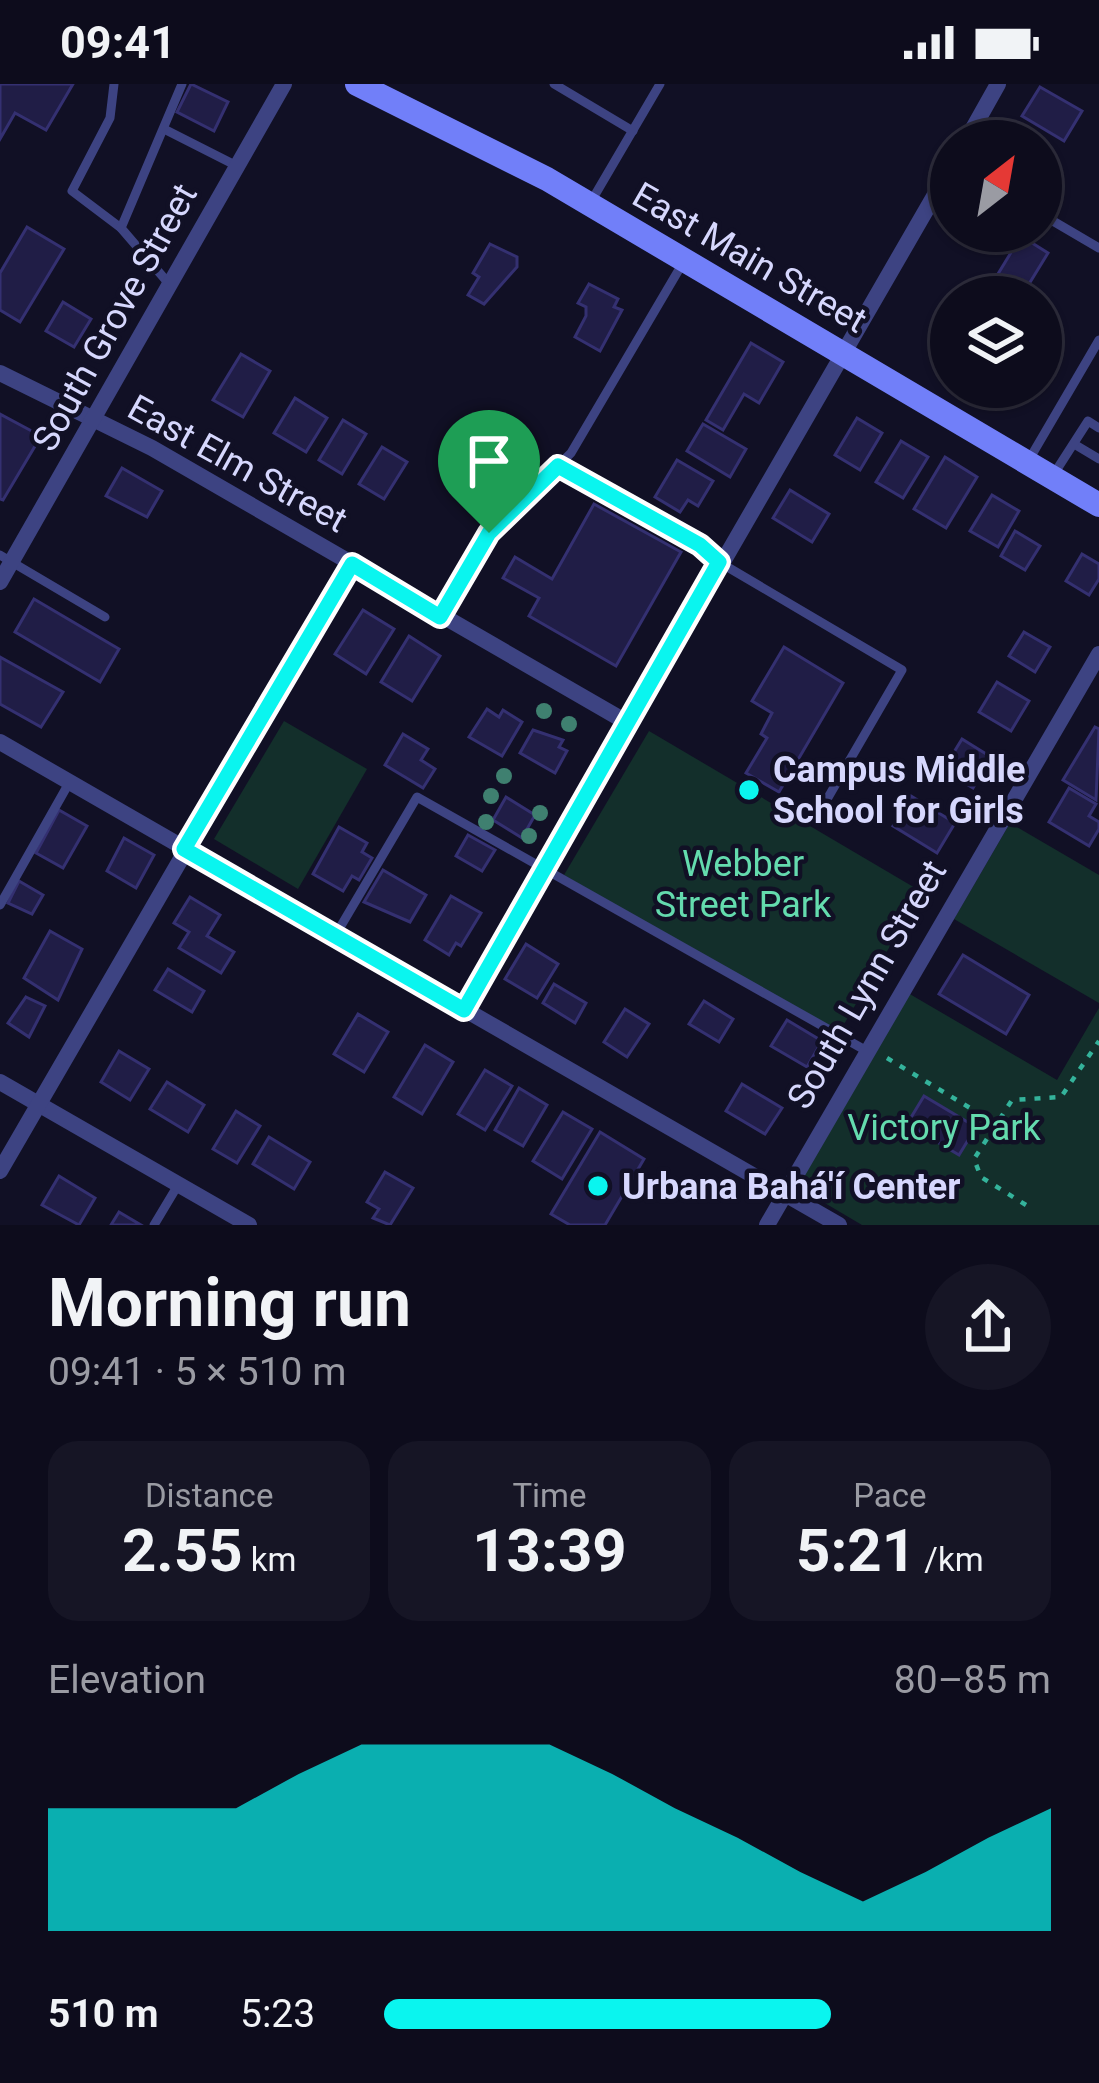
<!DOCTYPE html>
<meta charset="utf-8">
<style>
body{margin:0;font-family:Roboto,sans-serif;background:#161525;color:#f1f3f6;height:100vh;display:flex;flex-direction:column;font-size:45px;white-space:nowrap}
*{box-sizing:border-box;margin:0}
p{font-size:39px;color:#9a9ba3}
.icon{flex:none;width:66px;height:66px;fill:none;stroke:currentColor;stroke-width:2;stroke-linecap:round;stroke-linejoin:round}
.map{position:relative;height:1141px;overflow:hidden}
.details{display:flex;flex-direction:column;background:#0d0c1c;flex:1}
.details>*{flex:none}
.needle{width:78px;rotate:31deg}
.controls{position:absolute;left:930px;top:36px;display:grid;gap:24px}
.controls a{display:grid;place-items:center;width:132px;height:132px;border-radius:50%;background:#0d0c1c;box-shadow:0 3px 9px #0004,0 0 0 3px #2d2c3b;font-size:60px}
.pin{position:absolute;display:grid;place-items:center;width:102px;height:102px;color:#fff;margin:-123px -51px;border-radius:50% 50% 50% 0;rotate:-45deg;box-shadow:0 0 12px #0007}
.pin .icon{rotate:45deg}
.round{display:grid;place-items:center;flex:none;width:126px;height:126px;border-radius:63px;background:#161525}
.headline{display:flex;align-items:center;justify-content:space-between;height:204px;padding:0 48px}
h1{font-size:66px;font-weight:700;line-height:90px}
.stats{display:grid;grid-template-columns:repeat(3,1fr);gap:18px;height:204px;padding:12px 48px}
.stats div{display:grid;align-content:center;border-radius:30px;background:#161525;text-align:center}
.stats b{font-size:60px;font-weight:700}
.stats small{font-size:33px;font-weight:400}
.stats p{font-size:33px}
.chart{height:336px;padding:24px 48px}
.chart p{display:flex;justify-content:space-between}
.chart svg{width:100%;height:216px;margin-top:12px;fill:#0af5ef;opacity:.7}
ul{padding:0 48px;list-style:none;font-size:39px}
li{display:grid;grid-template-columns:192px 144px 1fr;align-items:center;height:90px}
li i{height:30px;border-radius:15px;background:#0af5ef}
.status{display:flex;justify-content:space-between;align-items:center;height:84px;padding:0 60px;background:#0d0c1c;direction:ltr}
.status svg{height:33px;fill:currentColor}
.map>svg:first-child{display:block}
</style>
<div class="status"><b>09:41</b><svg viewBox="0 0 49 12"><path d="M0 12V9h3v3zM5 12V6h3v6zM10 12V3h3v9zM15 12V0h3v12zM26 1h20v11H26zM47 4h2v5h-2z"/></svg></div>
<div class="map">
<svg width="1099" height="1141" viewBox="0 0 1099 1141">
<rect width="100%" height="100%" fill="#111025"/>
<g fill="#132f2b">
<polygon points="284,637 367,685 298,805 214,755"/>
<polygon points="649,647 922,808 837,952 564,791"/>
<polygon points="1010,739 1099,791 1099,919 954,835"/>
<polygon points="908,909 1057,996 1099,924 1099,1141 862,1141 796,1102"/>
</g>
<g fill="#201d46" stroke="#343071" stroke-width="3">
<polygon points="0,0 73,0 46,46 15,29 0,55"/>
<polygon points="191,0 228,18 214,47 177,28"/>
<polygon points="1040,3 1082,27 1064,57 1022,32"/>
<polygon points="27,143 64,165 20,238 0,226 0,189"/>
<polygon points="1021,152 1048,169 1021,213 984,213"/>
<polygon points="490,160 517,173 517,183 484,220 468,211 479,193 473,189"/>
<polygon points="589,200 618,215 614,223 622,226 600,267 575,253 586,232 586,223 578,219"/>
<polygon points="63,218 91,235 74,263 46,247"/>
<polygon points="751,259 783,278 759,319 744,310 723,346 706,336"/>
<polygon points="241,270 270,287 243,333 213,316"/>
<polygon points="990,303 1019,303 1008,321 987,308"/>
<polygon points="295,314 327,334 306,368 274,349"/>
<polygon points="0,330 41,352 3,416 0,415"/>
<polygon points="857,334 882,349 860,386 835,371"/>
<polygon points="343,336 366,350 342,390 319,376"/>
<polygon points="703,340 746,365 730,393 687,367"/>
<polygon points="901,357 928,373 903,414 876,398"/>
<polygon points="382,363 407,378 384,415 359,400"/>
<polygon points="945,373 977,393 946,444 914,425"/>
<polygon points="677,376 713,397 698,422 688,416 680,428 655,413"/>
<polygon points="122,384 162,407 147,433 106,412"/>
<polygon points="790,406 829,430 812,458 773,434"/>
<polygon points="992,411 1019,427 998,463 970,447"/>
<polygon points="594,420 681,468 616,582 529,532 539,514 503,494 515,473 552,495"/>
<polygon points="1015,447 1040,462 1025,486 1001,472"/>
<polygon points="1082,470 1099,480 1099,495 1089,511 1066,497"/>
<polygon points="34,515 119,565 100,598 15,548"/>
<polygon points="363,526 394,545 366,590 335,570"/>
<polygon points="1024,548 1050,563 1035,588 1009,572"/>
<polygon points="409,552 440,572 412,617 381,598"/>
<polygon points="784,563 843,599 779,708 746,689 767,654 761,650 772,629 752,617"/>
<polygon points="0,573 63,608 41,643 0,620"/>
<polygon points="997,598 1029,617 1011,647 979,628"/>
<polygon points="487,625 499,633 503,626 522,638 502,672 469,653"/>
<polygon points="1095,643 1099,645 1096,716 1063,696"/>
<polygon points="533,646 563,656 559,663 567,667 555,689 520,669"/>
<polygon points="403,650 428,665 421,676 435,685 423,704 385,681"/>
<polygon points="962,655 991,673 973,704 943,686"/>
<polygon points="1069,704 1096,720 1089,732 1099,738 1099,745 1089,762 1049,738"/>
<polygon points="911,712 955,739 937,769 893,742"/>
<polygon points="506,713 535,731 522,754 493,736"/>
<polygon points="59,726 87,742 63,784 36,769"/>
<polygon points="339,743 367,759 362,768 372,774 359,796 352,792 343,807 313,790"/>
<polygon points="468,751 495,766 482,787 456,772"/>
<polygon points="124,754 154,771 136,804 107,787"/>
<polygon points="383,786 426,811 410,838 364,818"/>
<polygon points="19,797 43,811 32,830 8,819"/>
<polygon points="451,812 481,829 461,862 456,859 449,871 425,856"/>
<polygon points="190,813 220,831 207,852 234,868 221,889 179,864 189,848 174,839"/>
<polygon points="50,847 82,865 58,916 24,894"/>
<polygon points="526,860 558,880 537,914 505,895"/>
<polygon points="963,871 1029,911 1006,950 939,910"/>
<polygon points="168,885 204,907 192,928 155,906"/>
<polygon points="554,900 586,919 575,939 543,919"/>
<polygon points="26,913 45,922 29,953 8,939"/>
<polygon points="704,917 733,935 719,958 689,940"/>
<polygon points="625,925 649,940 627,973 604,958"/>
<polygon points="358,930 388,948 364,988 334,970"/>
<polygon points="787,936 822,957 807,983 771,962"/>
<polygon points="425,961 453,978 422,1030 394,1013"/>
<polygon points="119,967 149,985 130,1016 101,998"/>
<polygon points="485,986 512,1002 485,1046 458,1030"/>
<polygon points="167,998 204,1021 188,1048 150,1025"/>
<polygon points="742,1000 782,1024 765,1050 726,1027"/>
<polygon points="519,1004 547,1021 523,1062 495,1046"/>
<polygon points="924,1012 976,1043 959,1071 907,1040"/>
<polygon points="236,1027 260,1042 237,1079 213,1065"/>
<polygon points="563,1028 592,1045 562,1095 533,1077"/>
<polygon points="600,1048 644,1075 605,1141 570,1141 551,1130"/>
<polygon points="269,1053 310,1078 294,1105 253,1080"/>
<polygon points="385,1088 413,1104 390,1141 373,1134 379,1125 367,1118"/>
<polygon points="59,1092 95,1114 79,1141 42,1121"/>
<polygon points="119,1128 141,1141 111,1141"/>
</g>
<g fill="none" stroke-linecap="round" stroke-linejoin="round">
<g stroke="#34b39b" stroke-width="4.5" stroke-dasharray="6 9" stroke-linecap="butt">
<polyline points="887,974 995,1039"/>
<polyline points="1026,1121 981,1093 974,1075 1012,1016 1061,1013 1099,957"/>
</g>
<g stroke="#3d4382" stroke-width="9">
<polyline points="114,0 110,34 72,107 121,144"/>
<polyline points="554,0 633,47"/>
<polyline points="164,45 237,82"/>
<polyline points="592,116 660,0"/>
<polyline points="1041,130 1099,164"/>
<polyline points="170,201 121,144 182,0"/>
<polyline points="1074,360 1099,375"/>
<polyline points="1030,374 1099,256"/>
<polyline points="558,383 701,461 719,478 902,586 826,717"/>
<polyline points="1052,393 1088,337 1099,344"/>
<polyline points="0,471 105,533"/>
<polyline points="441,530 489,449 571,369 684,177"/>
<polyline points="0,821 69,699"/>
<polyline points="335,852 417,713 865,966"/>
<polyline points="154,1141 178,1101"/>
</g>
<g stroke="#3d4382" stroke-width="16">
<polyline points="966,57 998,0"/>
<polyline points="0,289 152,364 628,639"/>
<polyline points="0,498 284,0"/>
<polyline points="0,658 839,1141"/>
<polyline points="464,926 951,83"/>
<polyline points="0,998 249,1141"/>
<polyline points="0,1087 352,480"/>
<polyline points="767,1141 1099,570"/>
</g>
<polyline stroke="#717ff9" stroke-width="24" points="357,0 547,95 1099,421"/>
</g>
<g fill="#3f8070">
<circle cx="544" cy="627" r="8"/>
<circle cx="569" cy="640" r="8"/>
<circle cx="504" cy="692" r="8"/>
<circle cx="491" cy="712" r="8"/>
<circle cx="540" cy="729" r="8"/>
<circle cx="486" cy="738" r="8"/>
<circle cx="529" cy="752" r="8"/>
</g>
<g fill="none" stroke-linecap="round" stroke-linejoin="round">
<defs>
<polygon id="route" points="558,382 700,461 719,478 464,926 184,765 352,480 440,533 489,449"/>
</defs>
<use href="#route" stroke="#fff" stroke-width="24"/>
<use href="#route" stroke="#0af5ef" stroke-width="15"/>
</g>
<g fill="#0af5ef" stroke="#111025" stroke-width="4.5">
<circle cx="749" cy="706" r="12"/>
<circle cx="598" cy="1102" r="12"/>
</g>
<g text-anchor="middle" stroke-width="9" stroke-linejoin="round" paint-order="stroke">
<g font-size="36" fill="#d6d7fd" stroke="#111025">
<text transform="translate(750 173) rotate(30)" y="13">East Main Street</text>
<text transform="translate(114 233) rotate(-61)" y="13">South Grove Street</text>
<text transform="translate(238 379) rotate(29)" y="13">East Elm Street</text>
<text transform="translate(866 900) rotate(-60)" y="13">South Lynn Street</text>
</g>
<g font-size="36" font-weight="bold" fill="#d6d7fd" stroke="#111025" text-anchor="start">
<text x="773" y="698">Campus Middle<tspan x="773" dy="41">School for Girls</tspan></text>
<text x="622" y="1115">Urbana Bahá'í Center</text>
</g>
<g font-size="36" fill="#64dbae" stroke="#111025">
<text x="743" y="792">Webber<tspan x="743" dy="41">Street Park</tspan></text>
<text x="944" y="1056">Victory Park</text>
</g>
</g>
</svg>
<div class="controls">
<a><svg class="needle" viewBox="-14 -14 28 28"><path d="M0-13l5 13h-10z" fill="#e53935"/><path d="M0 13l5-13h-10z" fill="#9a9ba3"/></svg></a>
<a><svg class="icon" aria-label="layers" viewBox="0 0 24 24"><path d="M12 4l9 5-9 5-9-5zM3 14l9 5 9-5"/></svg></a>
</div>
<div class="pin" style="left:489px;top:449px;background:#1e9e55"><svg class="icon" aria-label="arrive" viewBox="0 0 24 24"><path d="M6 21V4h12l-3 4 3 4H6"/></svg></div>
</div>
<section class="details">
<div class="headline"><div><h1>Morning run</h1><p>09:41 · 5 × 510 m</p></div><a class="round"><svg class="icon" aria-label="share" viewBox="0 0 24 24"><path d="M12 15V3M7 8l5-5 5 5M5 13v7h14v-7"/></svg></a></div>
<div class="stats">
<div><p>Distance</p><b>2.55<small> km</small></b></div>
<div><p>Time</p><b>13:39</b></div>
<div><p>Pace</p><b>5:21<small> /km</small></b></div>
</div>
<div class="chart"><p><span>Elevation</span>80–85 m</p>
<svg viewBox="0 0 160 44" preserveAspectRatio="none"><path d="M0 44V19L10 19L20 19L30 19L40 12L50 6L60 6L70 6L80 6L90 12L100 19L110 25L120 32L130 38L140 32L150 25L160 19V44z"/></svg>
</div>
<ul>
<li><b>510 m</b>5:23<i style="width:67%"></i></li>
</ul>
</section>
